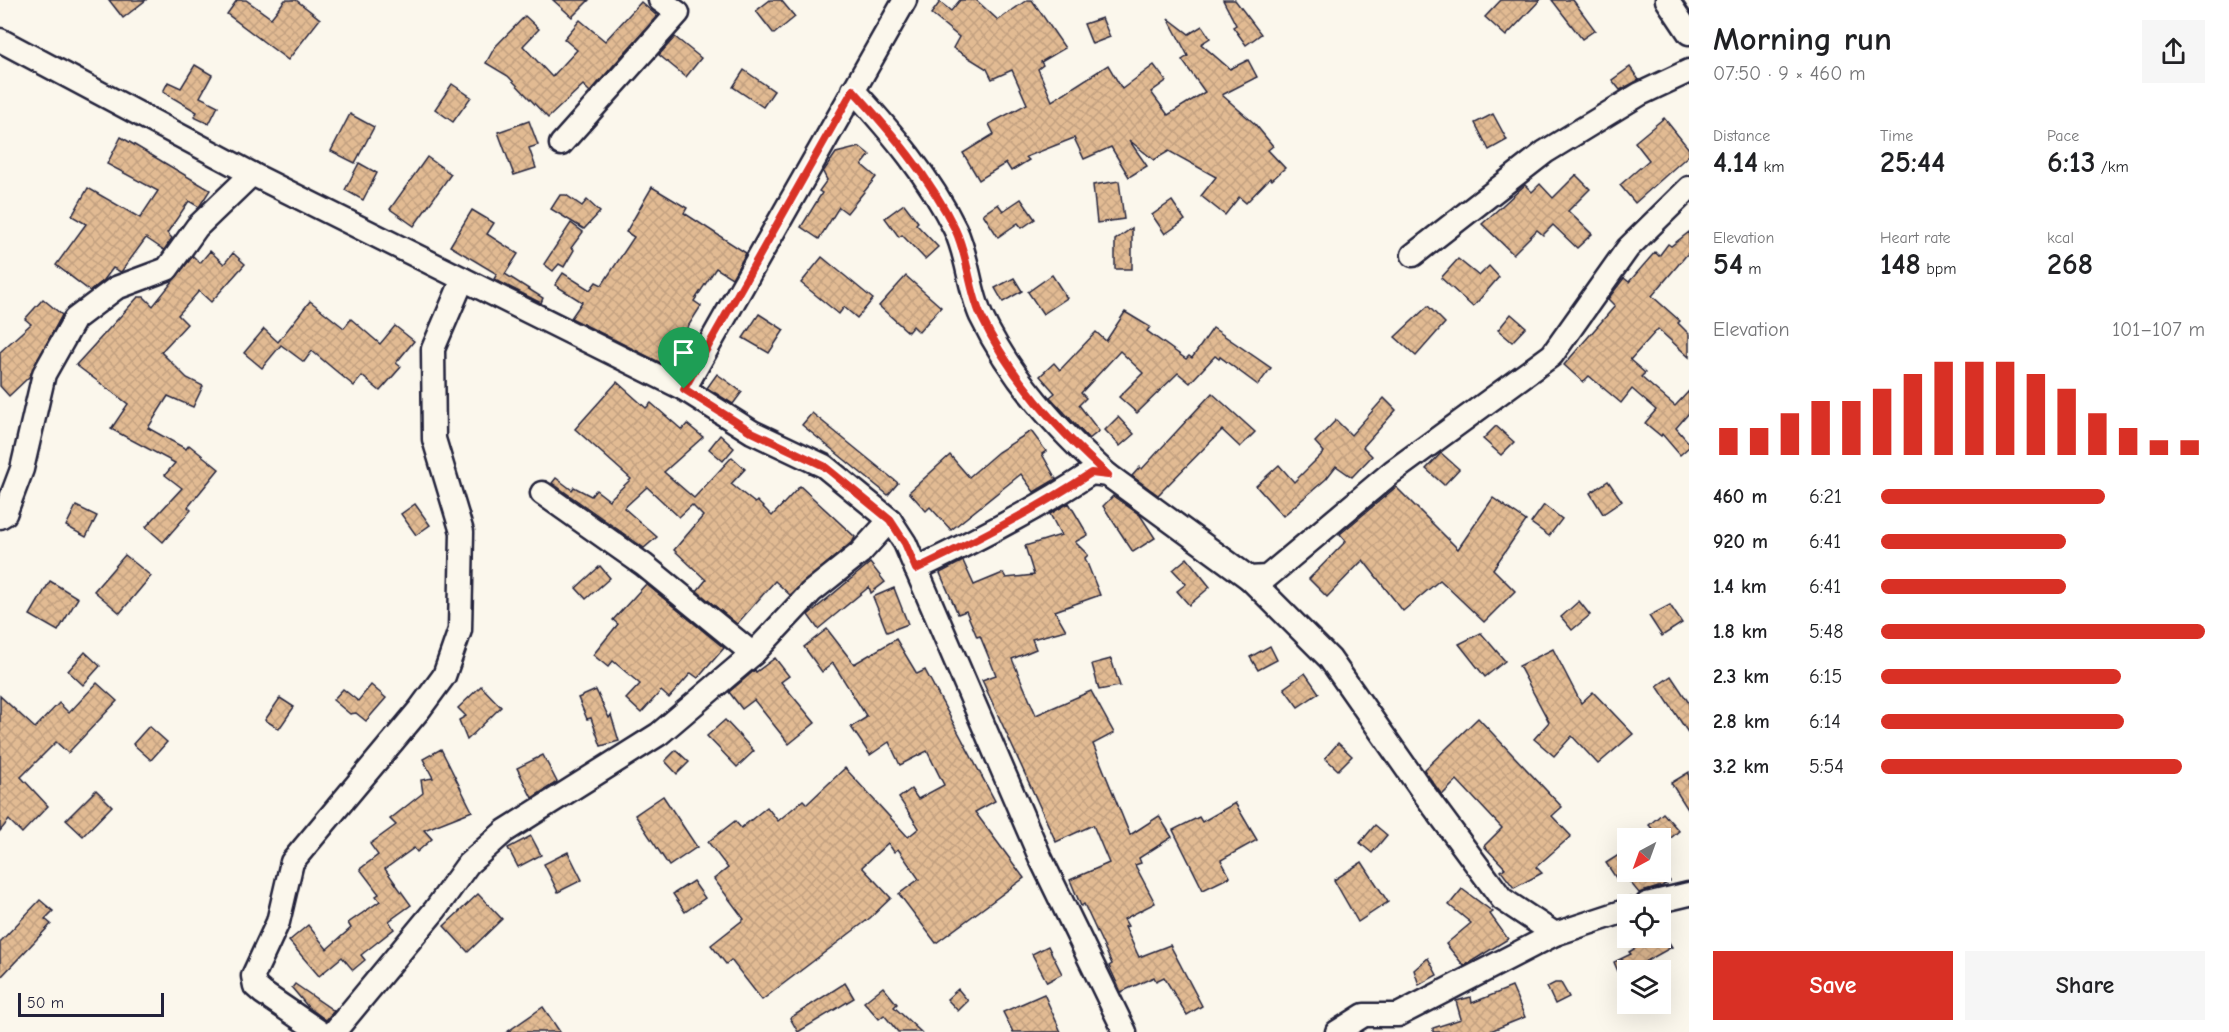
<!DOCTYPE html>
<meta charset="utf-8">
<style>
body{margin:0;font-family:"Comic Neue",sans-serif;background:#f6f6f6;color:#202124;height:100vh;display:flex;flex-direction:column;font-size:22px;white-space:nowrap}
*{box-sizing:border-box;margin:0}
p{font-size:20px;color:#757577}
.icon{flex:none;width:33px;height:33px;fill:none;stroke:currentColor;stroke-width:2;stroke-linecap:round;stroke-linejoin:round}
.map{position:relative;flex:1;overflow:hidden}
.details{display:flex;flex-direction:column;background:#fff;width:540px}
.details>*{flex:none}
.needle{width:39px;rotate:221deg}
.tools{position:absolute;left:1617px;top:828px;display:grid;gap:12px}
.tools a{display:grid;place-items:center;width:54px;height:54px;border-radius:0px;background:#fff;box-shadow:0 6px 24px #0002;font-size:30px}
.scale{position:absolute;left:18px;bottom:15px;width:146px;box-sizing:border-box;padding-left:6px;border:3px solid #22223b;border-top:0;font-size:16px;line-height:21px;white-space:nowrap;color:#22223b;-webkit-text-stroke:4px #fbf7ec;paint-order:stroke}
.pin{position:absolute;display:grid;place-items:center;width:51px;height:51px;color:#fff;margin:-62px -26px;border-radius:50% 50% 50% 0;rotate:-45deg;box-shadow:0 0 6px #0007}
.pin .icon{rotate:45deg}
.round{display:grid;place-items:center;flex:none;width:63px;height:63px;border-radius:0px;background:#f6f6f6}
.head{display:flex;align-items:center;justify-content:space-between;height:102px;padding:0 24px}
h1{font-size:33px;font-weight:800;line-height:45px}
.stats{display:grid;grid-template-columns:repeat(3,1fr);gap:9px;height:102px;padding:6px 24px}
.stats div{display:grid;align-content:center}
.stats b{font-size:30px;font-weight:800}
.stats small{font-size:16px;font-weight:400}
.stats p{font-size:16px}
.chart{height:168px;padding:12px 24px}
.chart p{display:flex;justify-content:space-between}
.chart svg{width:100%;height:108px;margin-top:6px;stroke:#d93025;stroke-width:6}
.action{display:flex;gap:12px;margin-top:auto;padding:12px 24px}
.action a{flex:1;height:69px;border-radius:0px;background:#d93025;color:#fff;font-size:24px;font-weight:800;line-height:69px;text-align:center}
.action a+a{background:#f6f6f6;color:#202124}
ul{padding:0 24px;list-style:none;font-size:20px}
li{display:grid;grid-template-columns:96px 72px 1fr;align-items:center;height:45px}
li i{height:15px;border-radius:8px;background:#d93025}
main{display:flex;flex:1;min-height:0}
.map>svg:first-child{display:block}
</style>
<main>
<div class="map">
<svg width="1689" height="1032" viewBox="0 0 1689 1032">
<defs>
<pattern id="building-cross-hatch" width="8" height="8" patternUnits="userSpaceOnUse" patternTransform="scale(1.5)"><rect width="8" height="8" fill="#e2bb93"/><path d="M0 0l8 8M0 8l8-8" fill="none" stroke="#c2a080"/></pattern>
</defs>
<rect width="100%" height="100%" fill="#fbf7ec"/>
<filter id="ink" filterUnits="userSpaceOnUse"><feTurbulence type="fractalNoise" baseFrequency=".0167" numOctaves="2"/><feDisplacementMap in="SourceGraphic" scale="12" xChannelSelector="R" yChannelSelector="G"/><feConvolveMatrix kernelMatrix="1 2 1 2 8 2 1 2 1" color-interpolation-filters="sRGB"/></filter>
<g filter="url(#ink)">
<g fill="url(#building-cross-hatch)" stroke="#22223b" stroke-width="1.5">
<polygon points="109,0 146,0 123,18"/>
<polygon points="237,0 246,0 271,18 285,0 296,0 320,19 288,60 227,14"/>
<polygon points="553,0 589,0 572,17"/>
<polygon points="770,0 781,0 795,17 774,34 756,11"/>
<polygon points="960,0 976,0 998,20 1027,0 1032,0 1065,48 1041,62 1043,65 1038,69 1052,101 1108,65 1122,89 1154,65 1166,81 1151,92 1168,115 1205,92 1182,60 1188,56 1168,18 1189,34 1202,26 1210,38 1201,44 1230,69 1248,60 1257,77 1222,95 1255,124 1273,146 1268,150 1285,168 1272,180 1270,178 1246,203 1239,197 1225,215 1201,196 1216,177 1169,151 1154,160 1129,140 1147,166 1129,177 1111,147 1084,159 1074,138 1026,157 1029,160 1011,171 1006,163 979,180 963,153 994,134 989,124 1027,104 1012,70 992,79 987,69 953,48 959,37 931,14 940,2 951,11"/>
<polygon points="1223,0 1235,0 1261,34 1246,45 1233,27 1236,25"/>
<polygon points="1501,0 1540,0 1506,36 1485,17"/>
<polygon points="1552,0 1573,0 1595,30 1582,39"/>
<polygon points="641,2 657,16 590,92 583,85 548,118 508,76 486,63 495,47 525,16 539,29 523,46 552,77 577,50 564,39 580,20 605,41"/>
<polygon points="1102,18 1110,37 1092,44 1084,24"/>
<polygon points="675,37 701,58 686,77 659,55"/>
<polygon points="195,65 212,75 200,97 218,106 209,124 194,117 197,112 163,92 168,82 181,88"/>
<polygon points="1630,67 1639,80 1620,90 1612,80"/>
<polygon points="744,70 774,91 763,107 733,87"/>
<polygon points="452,84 471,97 453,122 435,109"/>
<polygon points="350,114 374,127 355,163 331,151"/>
<polygon points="1493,114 1507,140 1489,150 1475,123"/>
<polygon points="1664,118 1689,149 1689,155 1635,203 1620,185 1649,160 1635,142"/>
<polygon points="529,121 538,145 529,148 536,168 514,175 498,132"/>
<polygon points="121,137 210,190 199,207 189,201 167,233 172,238 164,250 146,238 121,272 113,268 104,280 90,291 56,265 86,224 72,216 88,188 140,218 158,191 107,164"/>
<polygon points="860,147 870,155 862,165 876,177 847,213 839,207 819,239 801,227 822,193 819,191 827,180 823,172 836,153"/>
<polygon points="427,157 451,174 414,226 390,209"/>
<polygon points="359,163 377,173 363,200 345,190"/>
<polygon points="1576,175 1590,189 1568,211 1592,234 1577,248 1553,225 1543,235 1537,230 1513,254 1482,224 1525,185 1532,192 1540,184 1553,198"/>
<polygon points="1119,181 1124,219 1097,223 1093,185"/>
<polygon points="652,187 687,208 684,213 746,253 732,278 716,268 694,301 701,306 680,339 687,343 673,369 571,318 582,302 555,285 563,273 590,290 596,282 602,285 634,237 626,232"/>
<polygon points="560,195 566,195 582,206 587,200 600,212 584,229 551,209"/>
<polygon points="1021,199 1035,219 1022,228 1018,223 998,237 983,214 998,204 1003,211"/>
<polygon points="1172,201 1185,220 1165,234 1152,215"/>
<polygon points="904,204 918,222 916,224 938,247 925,259 902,235 899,237 885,218"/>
<polygon points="472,210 494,223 487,234 518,254 505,274 543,298 541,303 494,279 497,274 450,246"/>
<polygon points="571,223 583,232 571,248 574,250 564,267 559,264 553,271 544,264"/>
<polygon points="1132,228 1132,269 1115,269 1115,240"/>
<polygon points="1689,232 1689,252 1652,296 1680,321 1678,323 1689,334 1689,357 1658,329 1630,360 1645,373 1641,377 1675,406 1689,391 1689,413 1676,428 1689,443 1689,447 1680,455 1662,434 1661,436 1645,423 1656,410 1632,389 1621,403 1589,376 1583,382 1564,365 1615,306 1608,299 1624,278 1629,282 1655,252 1659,256 1668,244 1671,246"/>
<polygon points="210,251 224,264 233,253 245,264 211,302 199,291 178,315 187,324 161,352 187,378 203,386 193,407 168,396 148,428 186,449 189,445 219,469 188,507 191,510 163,542 146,527 182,488 165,475 175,463 111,429 128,404 76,365 138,297 144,297 153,306 193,256 200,263"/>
<polygon points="822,257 873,299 857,318 844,307 839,314 801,283"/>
<polygon points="1458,259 1479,276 1489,266 1499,277 1473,307 1441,278"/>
<polygon points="1052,275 1067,298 1043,314 1028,292"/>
<polygon points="906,276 941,307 919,332 913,326 908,332 879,306"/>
<polygon points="1014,278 1022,291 1003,302 995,288"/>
<polygon points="43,299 62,315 29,377 9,396 0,386 0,352 31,324 25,319"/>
<polygon points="310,301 344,328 351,319 380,344 395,326 414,341 396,363 401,367 380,391 362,376 354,386 312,351 304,362 281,345 262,368 244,353 264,329 278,342"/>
<polygon points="1428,306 1445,323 1416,356 1395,337"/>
<polygon points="1125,312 1150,327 1147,331 1186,359 1189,356 1192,358 1213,328 1271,368 1258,385 1220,357 1219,359 1215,356 1190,383 1178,373 1137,413 1119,397 1143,373 1120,351 1081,393 1086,398 1079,405 1099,431 1089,439 1050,397 1055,393 1040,376 1054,363 1060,370 1096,332 1106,341"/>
<polygon points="759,314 784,330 769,353 743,338"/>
<polygon points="1511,314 1526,327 1512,342 1498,330"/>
<polygon points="717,374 742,392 733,404 707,388"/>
<polygon points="617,382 646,408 651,403 682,430 687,424 703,437 664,472 694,498 732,457 745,469 731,484 755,503 757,501 772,516 800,486 855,537 853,541 790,595 775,581 737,624 697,591 706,580 674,550 703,516 692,505 679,517 647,487 624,508 657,537 644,548 552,483 556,478 572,490 574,487 591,496 596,490 609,500 631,479 575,429"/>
<polygon points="1212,393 1255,432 1240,447 1222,430 1158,495 1132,476 1140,467 1142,469"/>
<polygon points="1384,398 1396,410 1363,447 1372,456 1352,477 1336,466 1326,479 1283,516 1256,486 1279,465 1294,482 1324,452 1315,442 1336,420 1351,435"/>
<polygon points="812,413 898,483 888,495 802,425"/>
<polygon points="1118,417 1134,434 1120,446 1105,430"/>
<polygon points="1496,426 1514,442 1501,455 1483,439"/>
<polygon points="1031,431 1046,451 1042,454 1056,479 1034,492 1021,474 951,530 930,507 926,511 909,492 950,455 969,477 998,452"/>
<polygon points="720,435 734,448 723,461 709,449"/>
<polygon points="1441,453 1459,469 1444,485 1426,469"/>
<polygon points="1608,481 1622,501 1603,514 1590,493"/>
<polygon points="1396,487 1458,549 1493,498 1526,521 1493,569 1515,591 1484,622 1440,580 1403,611 1363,560 1327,597 1309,579 1346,541 1340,534"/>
<polygon points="1113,496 1140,515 1155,538 1133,552 1103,506"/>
<polygon points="1069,503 1088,535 1075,542 1088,555 1085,558 1100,595 1055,611 1066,630 1032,639 1036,649 1012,659 1036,715 1091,691 1114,733 1093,744 1130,835 1159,816 1172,837 1139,858 1141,863 1135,865 1155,903 1124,919 1128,926 1125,927 1139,957 1170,945 1202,1006 1187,1015 1164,977 1156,981 1154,977 1121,992 1109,966 1112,964 1084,904 1081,906 1070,880 1109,863 1093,825 1056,842 982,680 996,675 980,636 977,637 966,611 958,614 940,573 963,561 974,585 1003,573 1006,578 1034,575 1025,546 1061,535 1050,514"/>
<polygon points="415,504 430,525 416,535 401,514"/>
<polygon points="1544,505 1562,519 1549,536 1531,523"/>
<polygon points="76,506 97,516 86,537 66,526"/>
<polygon points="125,555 151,576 120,613 94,591"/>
<polygon points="1187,558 1210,587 1189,605 1177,591 1186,584 1173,570"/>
<polygon points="870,563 885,582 871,593 869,587 818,629 808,615"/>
<polygon points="600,566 610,578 586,599 576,588"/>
<polygon points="50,581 78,598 58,631 30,615"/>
<polygon points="646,584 724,648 698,678 691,673 669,698 661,691 641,713 626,699 640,684 613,661 608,667 593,655 618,624 613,620"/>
<polygon points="894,588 908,624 887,632 873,597"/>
<polygon points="1579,601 1590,615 1572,630 1561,617"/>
<polygon points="1670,605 1682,623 1662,636 1649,616"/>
<polygon points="827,629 854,664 896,639 917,674 925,670 995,801 975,812 1024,878 936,943 899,894 919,879 898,849 894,852 888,843 862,867 891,898 870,918 762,1000 731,960 726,964 711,945 744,919 714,879 728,868 708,842 735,821 741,828 767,807 778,821 803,800 807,804 845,768 908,837 919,828 899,798 911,789 918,799 944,785 927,751 900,765 889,742 870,755 851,727 867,717 833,663 822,672 804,647"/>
<polygon points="1481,633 1505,661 1485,677 1459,644"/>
<polygon points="1270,646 1277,660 1258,670 1250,657"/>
<polygon points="1553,649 1581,703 1593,692 1633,734 1598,764 1572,736 1554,756 1534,739 1549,722 1519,666"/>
<polygon points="85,652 100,666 83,685 68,671"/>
<polygon points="775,658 789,676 781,682 815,723 789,744 754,700 742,709 729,692 755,670 756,672"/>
<polygon points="1111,659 1120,686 1099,690 1092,664"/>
<polygon points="1305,673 1319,693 1298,707 1284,688"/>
<polygon points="1671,676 1689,703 1689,734 1657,686"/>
<polygon points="97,683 117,701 68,753 56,742 21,777 48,806 22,833 9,820 0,831 0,696 35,728 59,703 69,713"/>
<polygon points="371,685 386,698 366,721 356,713 350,714 333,700 343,689 358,701"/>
<polygon points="481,686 501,707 467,740 459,720 466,716 458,708"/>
<polygon points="596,690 609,718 611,715 619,741 601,746 591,718 587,719 578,698"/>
<polygon points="280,698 294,707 279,729 265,720"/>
<polygon points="1478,718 1562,807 1552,816 1571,836 1536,867 1542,873 1514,888 1501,871 1505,868 1484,846 1502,828 1457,780 1442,795 1424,770"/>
<polygon points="725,720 754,751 737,767 707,736"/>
<polygon points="149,726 167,742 151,760 133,744"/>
<polygon points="1338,743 1352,756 1338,770 1325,758"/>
<polygon points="441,749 472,811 424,830 432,839 417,852 414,848 385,869 411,905 389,921 394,929 361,955 365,960 353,970 342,957 319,976 289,941 308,925 327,949 351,928 348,923 380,901 376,896 379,894 360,869 378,855 370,844 396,825 390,819 423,793 421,780 433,778 423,759"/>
<polygon points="676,750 689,762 677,774 665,761"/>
<polygon points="543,755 557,782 532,798 517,768"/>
<polygon points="1689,772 1689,811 1671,783"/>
<polygon points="96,790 112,806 83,836 66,820"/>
<polygon points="663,796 697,847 669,866 635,815"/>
<polygon points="1235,803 1257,840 1221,860 1230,877 1203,890 1173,830 1199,817 1202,822"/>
<polygon points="1663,813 1679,831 1665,843 1649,825"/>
<polygon points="1375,825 1387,835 1372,853 1360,843"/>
<polygon points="531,836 541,855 518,867 508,848"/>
<polygon points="1628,849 1628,872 1662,872 1670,881 1662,886 1639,893 1625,876 1618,881 1606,863"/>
<polygon points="568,852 582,880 558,892 544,864"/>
<polygon points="1362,862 1388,902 1358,922 1334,880"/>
<polygon points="693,881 705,898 685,912 673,894"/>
<polygon points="1462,889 1493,912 1490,914 1508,939 1464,966 1446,944 1471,923 1449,905"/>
<polygon points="478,894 502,919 468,952 444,926"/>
<polygon points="40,900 53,911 45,919 51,924 0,978 0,942"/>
<polygon points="1663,933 1672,947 1620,976 1614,962 1631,954 1629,952 1642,944 1660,938"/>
<polygon points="1048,946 1062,974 1047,982 1032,954"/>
<polygon points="1428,958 1437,975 1419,985 1414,970"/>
<polygon points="845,983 854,998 798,1032 790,1018"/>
<polygon points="1555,983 1561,983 1569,997 1555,1004 1547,987"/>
<polygon points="295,984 334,1011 326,1020 308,1007 292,988"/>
<polygon points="883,987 897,1004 894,1007 921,1032 898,1032 884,1015 879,1019 864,1002"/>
<polygon points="1512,987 1525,1017 1488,1032 1433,1032 1433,1028 1461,1019 1456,1001 1471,997 1472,1003"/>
<polygon points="958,989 968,1001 958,1011 947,999"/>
<polygon points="1044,994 1061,1032 1013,1032 1003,1012"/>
<polygon points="543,1007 560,1032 507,1032"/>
</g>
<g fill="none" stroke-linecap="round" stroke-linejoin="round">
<defs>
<g id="minor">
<polyline points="1667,0 1689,33"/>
<polyline points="0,40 252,174 684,389 752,432 824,466 890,520 905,543 1040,857 1125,1032"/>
<path d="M853,90c39,43 76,86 102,139 13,27 14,60 26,87 30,63 76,113 127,159"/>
<polyline points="561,144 678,13 660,0"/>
<polyline points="1413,255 1545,152 1640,94 1689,71"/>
<polyline points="684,389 905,0"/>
<polyline points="542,493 644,565 753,654"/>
<polyline points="0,517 5,514 22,469 44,374 75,319 116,288 167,269 197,227 252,174"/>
<path d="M916,569c61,-29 119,-59 175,-96l17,2 141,103 18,-1 125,-105 160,-117 76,-107 61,-60"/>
<polyline points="1249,578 1330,659 1423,792 1502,899 1555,934"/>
<polyline points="1647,904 1689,894"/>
<polyline points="320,1032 263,993 255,986 253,976 278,922 292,862 419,710 444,676 460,630 462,532 434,439 433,349 463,279"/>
<polyline points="334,1032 435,910 468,864 505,831 659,734 753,654 811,592 860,553 890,520"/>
<polyline points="1337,1032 1364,1015 1398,1015 1555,934 1628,910"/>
</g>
</defs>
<use href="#minor" stroke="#22223b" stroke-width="27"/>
<use href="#minor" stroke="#fbf7ec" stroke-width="22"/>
</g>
</g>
<g fill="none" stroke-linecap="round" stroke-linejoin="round" filter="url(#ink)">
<defs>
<path id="route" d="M853,90c39,43 76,86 102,139 13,27 14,60 26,87 30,63 76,113 127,159l-17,-2c-56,37 -114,67 -175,96l-11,-26 -15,-23 -66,-54 -72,-34 -68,-43z"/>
</defs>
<use href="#route" stroke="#fff" stroke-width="12"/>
<use href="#route" stroke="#d93025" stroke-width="8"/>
</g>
</svg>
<div class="tools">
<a><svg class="needle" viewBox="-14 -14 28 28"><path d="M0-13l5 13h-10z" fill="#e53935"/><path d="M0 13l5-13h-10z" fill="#757577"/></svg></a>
<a><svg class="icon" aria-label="locate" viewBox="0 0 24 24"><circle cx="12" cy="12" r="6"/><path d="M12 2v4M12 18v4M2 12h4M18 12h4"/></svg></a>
<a><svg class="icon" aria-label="layers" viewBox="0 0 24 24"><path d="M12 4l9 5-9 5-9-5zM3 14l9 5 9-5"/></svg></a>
</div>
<div class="scale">50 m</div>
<div class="pin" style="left:684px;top:389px;background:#1e9e55"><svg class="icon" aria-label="arrive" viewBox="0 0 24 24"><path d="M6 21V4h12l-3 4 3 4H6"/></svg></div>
</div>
<section class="details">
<div class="head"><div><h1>Morning run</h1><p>07:50 · 9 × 460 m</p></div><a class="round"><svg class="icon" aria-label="share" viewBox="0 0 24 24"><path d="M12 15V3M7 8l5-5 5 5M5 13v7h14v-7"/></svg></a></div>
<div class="stats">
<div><p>Distance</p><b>4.14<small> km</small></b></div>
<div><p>Time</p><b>25:44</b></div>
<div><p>Pace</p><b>6:13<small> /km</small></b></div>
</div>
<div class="stats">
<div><p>Elevation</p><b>54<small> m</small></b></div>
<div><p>Heart rate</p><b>148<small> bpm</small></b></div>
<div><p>kcal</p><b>268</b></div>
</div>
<div class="chart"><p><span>Elevation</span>101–107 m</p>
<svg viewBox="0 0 160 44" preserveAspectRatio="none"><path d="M5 44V33M15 44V33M25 44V27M35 44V22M45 44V22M55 44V17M65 44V11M75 44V6M85 44V6M95 44V6M105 44V11M115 44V17M125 44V27M135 44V33M145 44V38M155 44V38"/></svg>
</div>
<ul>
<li><b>460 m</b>6:21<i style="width:69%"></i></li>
<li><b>920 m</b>6:41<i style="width:57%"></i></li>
<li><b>1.4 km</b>6:41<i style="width:57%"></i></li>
<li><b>1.8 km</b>5:48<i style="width:100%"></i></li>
<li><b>2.3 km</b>6:15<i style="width:74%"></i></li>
<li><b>2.8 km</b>6:14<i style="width:75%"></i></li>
<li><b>3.2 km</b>5:54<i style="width:93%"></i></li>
</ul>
<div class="action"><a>Save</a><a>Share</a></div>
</section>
</main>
